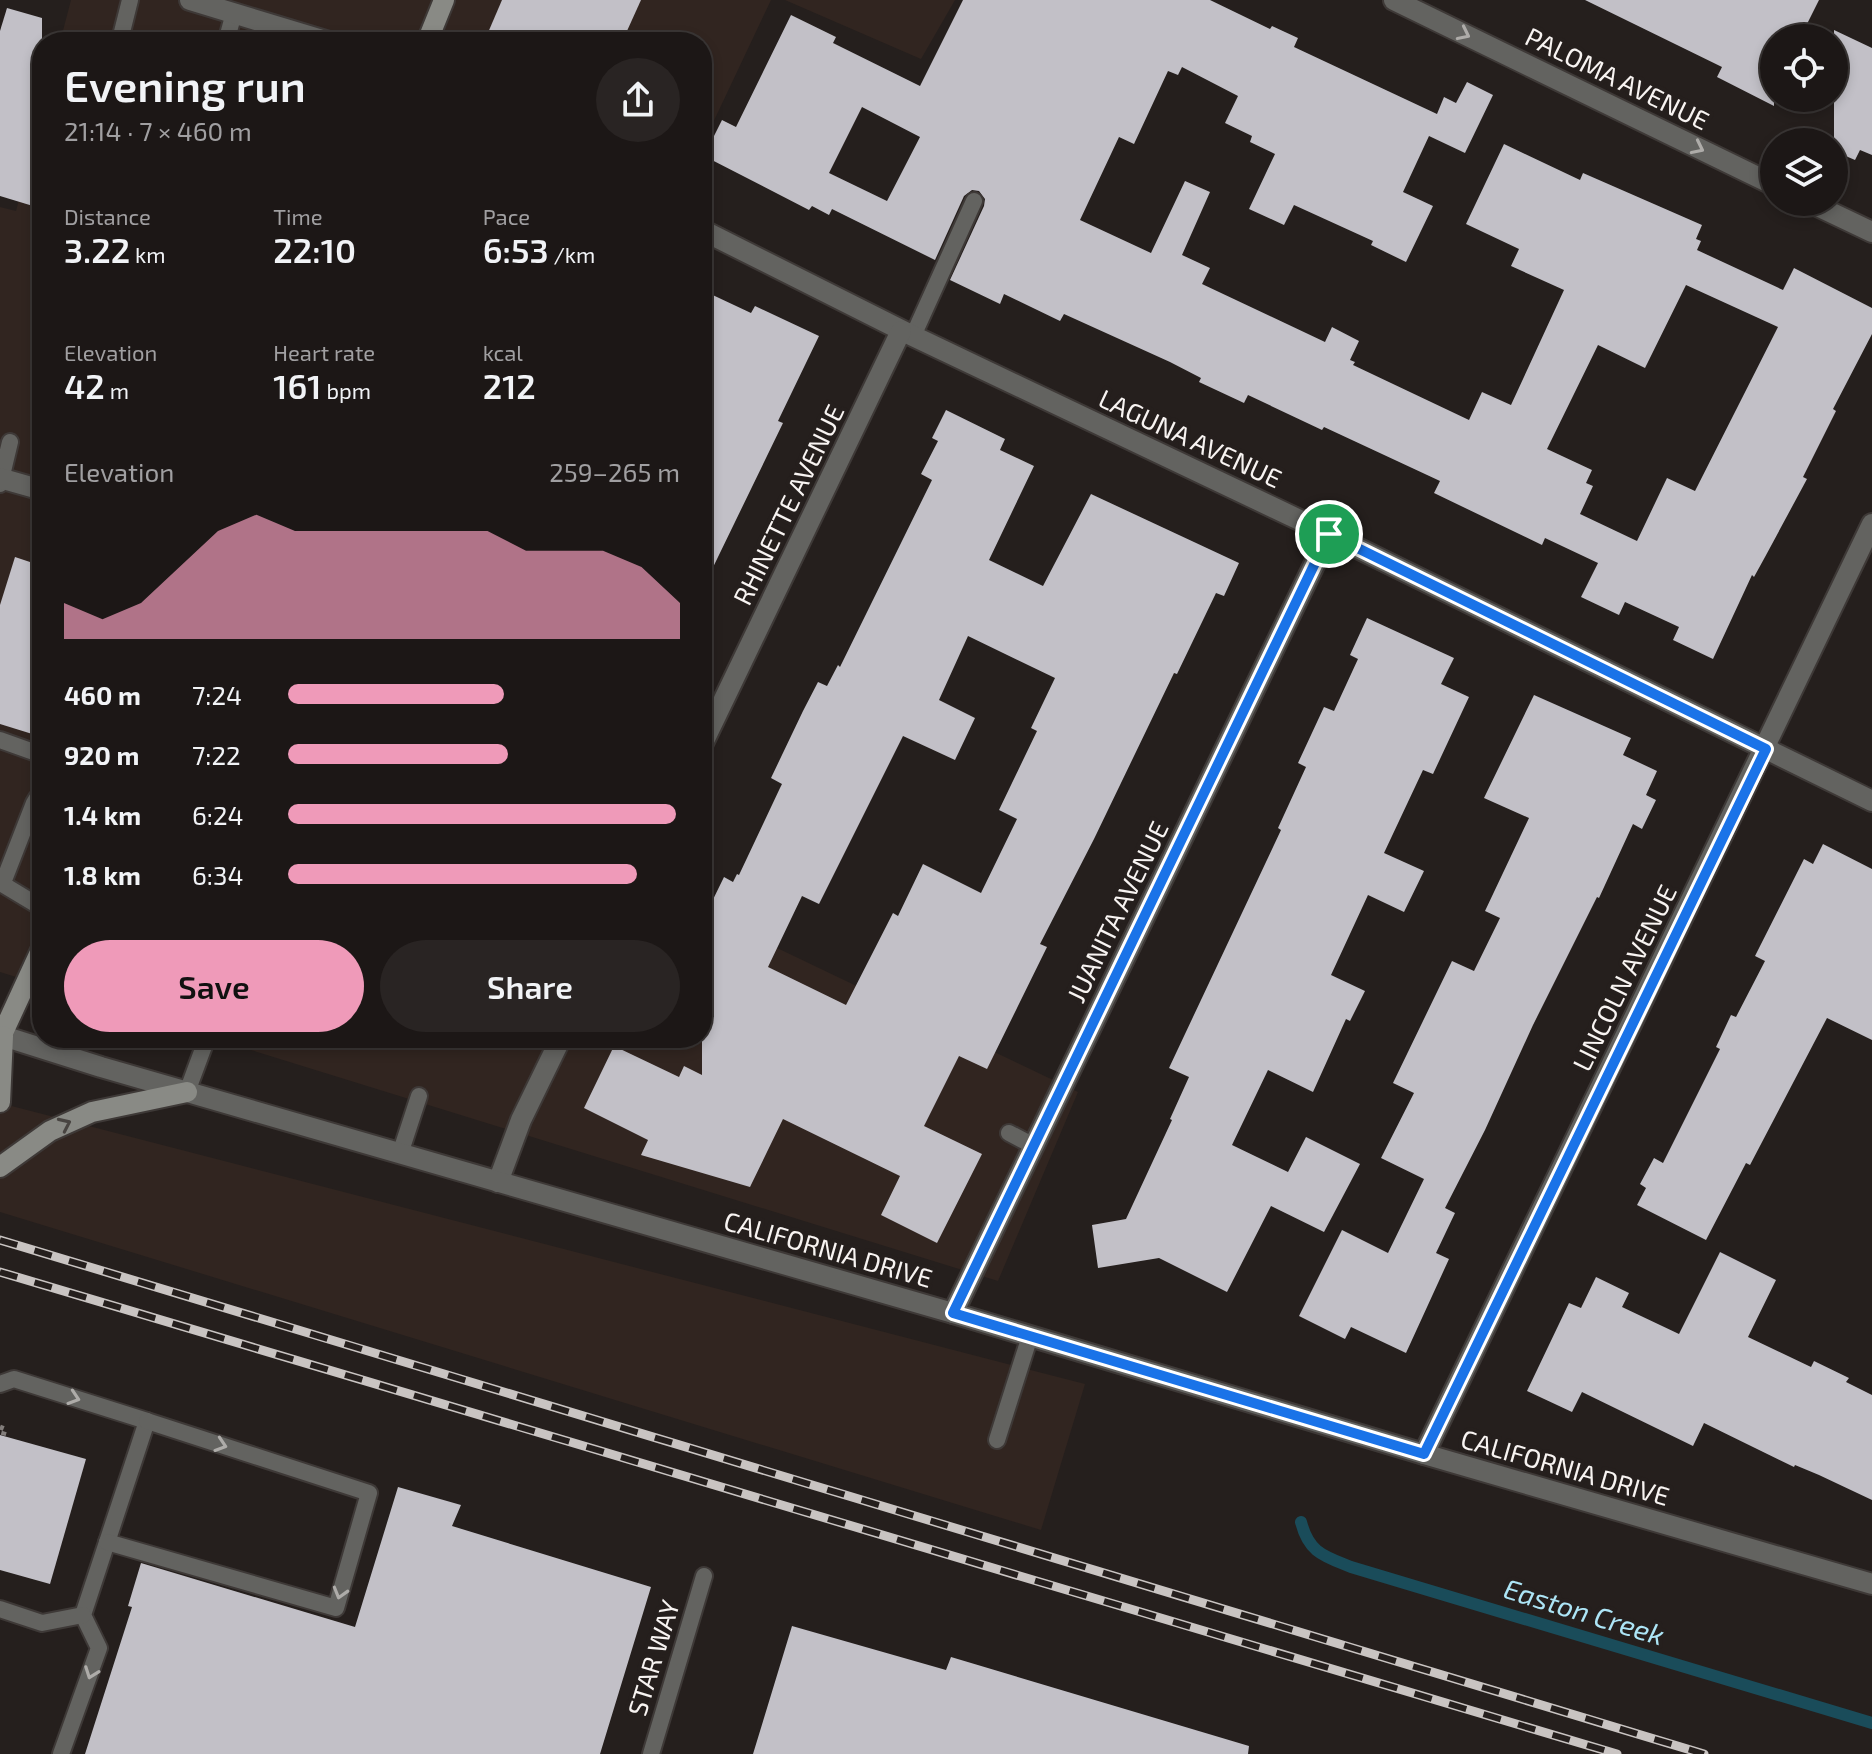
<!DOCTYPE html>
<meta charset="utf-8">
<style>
body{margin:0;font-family:"Exo 2",sans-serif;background:#292423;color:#f1f3f6;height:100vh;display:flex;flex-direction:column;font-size:30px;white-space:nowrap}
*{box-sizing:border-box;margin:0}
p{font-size:26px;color:#a09fa1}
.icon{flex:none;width:44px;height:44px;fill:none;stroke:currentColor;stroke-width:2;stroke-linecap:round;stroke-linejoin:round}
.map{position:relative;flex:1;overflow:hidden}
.details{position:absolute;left:32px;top:32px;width:680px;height:1016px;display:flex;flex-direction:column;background:#1c1716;border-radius:32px;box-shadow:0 4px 12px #0003,0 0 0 2px #3a3635}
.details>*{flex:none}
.fabs{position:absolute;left:1760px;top:24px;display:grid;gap:16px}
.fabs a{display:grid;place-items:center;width:88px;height:88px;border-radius:50%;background:#1c1716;box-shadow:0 4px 12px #0003,0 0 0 2px #3a3635;font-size:40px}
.pin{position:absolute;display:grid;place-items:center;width:68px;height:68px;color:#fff;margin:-34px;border:4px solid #fff;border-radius:50%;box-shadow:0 2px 8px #0007}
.round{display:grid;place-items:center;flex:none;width:84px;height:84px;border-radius:42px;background:#292423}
.head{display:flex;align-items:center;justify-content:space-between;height:136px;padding:0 32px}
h1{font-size:44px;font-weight:600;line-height:60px}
.stats{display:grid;grid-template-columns:repeat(3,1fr);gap:12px;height:136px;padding:8px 32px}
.stats div{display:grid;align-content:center}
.stats b{font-size:34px;font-weight:600}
.stats small{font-size:22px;font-weight:400}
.stats p{font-size:22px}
.chart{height:224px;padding:16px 32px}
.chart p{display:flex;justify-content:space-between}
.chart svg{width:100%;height:144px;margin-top:8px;fill:#ef9ab9;opacity:.7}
.button{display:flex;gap:16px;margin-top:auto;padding:16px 32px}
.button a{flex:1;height:92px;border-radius:48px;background:#ef9ab9;color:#111;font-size:32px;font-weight:600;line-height:92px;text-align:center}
.button a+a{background:#292423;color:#f1f3f6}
ul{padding:0 32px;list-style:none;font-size:26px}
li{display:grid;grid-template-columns:128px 96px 1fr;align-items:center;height:60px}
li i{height:20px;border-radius:10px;background:#ef9ab9}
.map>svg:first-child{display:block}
</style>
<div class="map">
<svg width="1872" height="1754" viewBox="0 0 1872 1754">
<rect width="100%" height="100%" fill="#251f1d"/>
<g fill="#312520">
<polygon points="71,0 771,0 702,146 702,42 60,42"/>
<polygon points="785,0 955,0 921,59"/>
<polygon points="42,112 42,985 0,972 0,207 16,211"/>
<polygon points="702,912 1078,1092 998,1281 212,1038 702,1038"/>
<polygon points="0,1103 1085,1384 1041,1530 0,1212"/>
</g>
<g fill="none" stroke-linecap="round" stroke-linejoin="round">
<path stroke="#1a4c5a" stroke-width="12" d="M1301,1522c8,31 23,34 50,45l521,156"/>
</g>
<g fill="#c2c0c7" fill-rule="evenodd">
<polygon points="502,0 641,0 622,42 484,42"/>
<path d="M963,0h247l60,29 2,-3 26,12 -4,9 143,67 7,-17 12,6 11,-21 26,13 -28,58 -36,-17 -26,56 30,14 -27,56 -35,-17 2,-4 -79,-36 -10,20 -35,-16 26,-55 -25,-12 2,-6 -27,-13 13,-27 -56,-29 -4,8 -10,-4 -34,73 -15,-7 -39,83 71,33 34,-72 25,11 -28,63 28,13 -8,16 123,58 7,-15 27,14 -9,19 5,2 -2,3 116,55 13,-28 29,13 53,-115 -53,-24 8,-17 -53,-25 38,-80 76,36 3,-7 119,52 -6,14 5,2 -4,9 86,40 11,-22 78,40v26l-39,75 3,2 -33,66 4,2 -42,78 -11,20 -2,-2 -39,84 -40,-19 6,-13 -54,-25 -6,13 -38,-18 17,-34 -53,-25 -3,7 -108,-52 6,-12 -116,-54 -2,3 -74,-35 -4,8 -45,-21 2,-4 -31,-16 -106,-48 -4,7 -56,-27 -4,10 -50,-24 34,-74 1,-7 -6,-8 -7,-1 -8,6 -29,64 -103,-51 -3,6 -17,-9 -3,4 -105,-54 18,-36 14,7 55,-112 45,22 -3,6 87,43zM862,107l58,30 -33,64 -58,-28zM1686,285l92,42 -83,164 -28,-13 -30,63 -57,-27 13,-28 -7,-3 6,-13 -45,-21 51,-104 47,23z"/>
<polygon points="1585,0 1819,0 1800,38 1774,38 1774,106 1717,77 1722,67"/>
<polygon points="7,8 42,18 42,175 33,206 0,196 0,31"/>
<polygon points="1834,30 1872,48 1872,155 1860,150 1855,160 1834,151"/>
<polygon points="702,290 751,313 755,306 819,336 778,421 783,423 702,590"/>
<path d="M946,410l59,29 -5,11 34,16 -45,94 54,26 48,-92 148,69 -15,33 -8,-3 -39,81 -3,-1 -80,166 -54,105 7,3 -60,122 -28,-13 -35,70 58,28 -45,89 -56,-28 19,-39 -117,-57 -33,68 -109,-32 7,-15 -64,-32 30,-62 65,31 5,-11 18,9v-153l22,-45 9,5 4,-8 2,1 41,-87 2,-4 -11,-6 32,-67 15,-29 9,4 11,-21 2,2 92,-187 -11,-6 17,-33 -6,-3zM968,636l87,42 -24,50 6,3 -38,79 18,9 -36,74 -58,-29 -25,52 -5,-3 -47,92 -78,-38 34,-71 17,8 84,-168 52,24 20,-42 -36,-18z"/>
<polygon points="15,557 42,566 42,737 0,724 0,605"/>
<polygon points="1367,618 1454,658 1441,684 1469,697 1433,774 1423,770 1384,853 1424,871 1404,912 1368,895 1331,975 1365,991 1350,1021 1346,1019 1313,1092 1268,1070 1232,1145 1288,1172 1306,1137 1360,1164 1324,1232 1271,1206 1227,1292 1159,1258 1098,1268 1092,1225 1126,1219 1172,1120 1170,1119 1189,1077 1169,1068 1281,830 1278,828 1306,767 1298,763 1324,707 1334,711 1358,659 1350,655"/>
<polygon points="1534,695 1631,738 1623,755 1657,771 1646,795 1656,800 1642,829 1633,824 1599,898 1597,897 1533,1025 1485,1130 1445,1208 1455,1213 1436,1253 1449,1259 1406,1353 1351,1327 1345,1339 1299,1316 1342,1230 1388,1253 1424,1179 1381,1158 1414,1093 1393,1083 1452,961 1474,971 1500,918 1485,911 1529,818 1484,798"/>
<polygon points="1823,844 1872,869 1872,1040 1827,1018 1750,1165 1746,1163 1706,1240 1637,1205 1646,1188 1640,1184 1654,1158 1663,1163 1720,1049 1716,1047 1731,1015 1736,1017 1765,961 1755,956 1804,859 1813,864"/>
<polygon points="1720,1252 1776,1280 1748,1337 1811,1367 1814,1361 1849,1378 1846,1382 1872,1395 1872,1500 1819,1475 1795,1465 1794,1467 1704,1423 1693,1446 1582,1392 1572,1412 1527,1391 1569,1303 1581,1308 1596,1277 1629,1293 1622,1307 1679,1334"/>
<polygon points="0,1435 86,1459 50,1584 0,1570"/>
<polygon points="398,1487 461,1505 452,1526 651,1587 600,1754 85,1754 132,1607 128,1606 141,1563 355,1627"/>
<polygon points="792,1626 946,1670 951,1657 1249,1746 1248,1754 753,1754"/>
</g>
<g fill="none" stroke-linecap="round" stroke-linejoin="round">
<defs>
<g id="service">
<polyline points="120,40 130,0"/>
<polyline points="226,42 234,13"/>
<polyline points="913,336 974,201"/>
<polyline points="0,484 10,442"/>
<polyline points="0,740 42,755"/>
<polyline points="42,799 37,798 34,803 4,880 4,885 42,908"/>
<polyline points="187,1092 207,1038"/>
<polyline points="1009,1133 1034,1146"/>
<polyline points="400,1154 419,1096"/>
<polyline points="0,1384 14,1379 147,1421 83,1615 99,1648 61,1754"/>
<polyline points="997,1440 1030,1336"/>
<polyline points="107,1542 336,1608 369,1493 147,1421"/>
<polyline points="0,1609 42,1623 83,1615"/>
<polyline points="651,1754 704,1576"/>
</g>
<g id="minor">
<polyline points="190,0 329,42"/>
<polyline points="1394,0 1774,185"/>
<polyline points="1809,202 1872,232"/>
<polyline points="702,230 913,336 1329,534 1872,801"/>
<polyline points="0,478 42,490"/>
<polyline points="702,745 901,331"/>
<polyline points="498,1182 521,1120 561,1038"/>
<polyline points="953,1313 1329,534"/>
<polyline points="1424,1454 1872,524"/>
</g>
<polyline id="tertiary" points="3,1036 101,1067 953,1313 1424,1454 1872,1584"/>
<g id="secondary">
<polyline points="427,42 444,0"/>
<polyline points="0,1039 42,948"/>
<polyline points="0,1102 3,1036"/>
<polyline points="0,1167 50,1131 92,1112 187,1092"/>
</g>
</defs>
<use href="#service" stroke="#3e3937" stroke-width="20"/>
<use href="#minor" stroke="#3e3937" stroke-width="24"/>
<use href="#tertiary" stroke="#3e3937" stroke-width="24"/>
<use href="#secondary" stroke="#3e3937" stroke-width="24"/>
<polyline stroke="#827d7b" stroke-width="5" stroke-dasharray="4 4" stroke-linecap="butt" points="0,1427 5,1429 3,1436"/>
<use href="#service" stroke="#636360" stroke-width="16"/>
<use href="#minor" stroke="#636360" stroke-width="20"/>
<use href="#tertiary" stroke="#636360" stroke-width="20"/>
<use href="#secondary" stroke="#898a85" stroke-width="20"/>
<defs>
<g id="rail">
<polyline points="0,1240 1704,1754"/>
<polyline points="0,1272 1617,1754"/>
</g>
</defs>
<use href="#rail" stroke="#c9c4c2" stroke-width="9"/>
<use href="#rail" stroke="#251f1d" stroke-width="6" stroke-dasharray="18" stroke-linecap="butt"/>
</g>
<defs><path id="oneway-chevron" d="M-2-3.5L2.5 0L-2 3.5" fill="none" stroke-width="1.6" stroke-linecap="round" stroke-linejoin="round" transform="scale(2)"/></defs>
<g stroke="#aeaca9">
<use href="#oneway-chevron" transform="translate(1464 34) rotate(26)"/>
<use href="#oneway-chevron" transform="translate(1698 148) rotate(26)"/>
<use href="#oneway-chevron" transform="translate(74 1398) rotate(18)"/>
<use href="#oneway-chevron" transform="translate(221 1445) rotate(18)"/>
<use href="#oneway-chevron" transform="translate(340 1593) rotate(106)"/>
<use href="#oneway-chevron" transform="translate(91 1673) rotate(110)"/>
</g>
<use stroke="#484441" href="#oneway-chevron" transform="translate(65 1124) rotate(-25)"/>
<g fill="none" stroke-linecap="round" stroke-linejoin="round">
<defs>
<polygon id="route" points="1329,534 1766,749 1424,1454 953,1313"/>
</defs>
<use href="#route" stroke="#fff" stroke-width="16"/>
<use href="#route" stroke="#1a73e8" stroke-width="10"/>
</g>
<g text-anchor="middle" stroke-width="8" stroke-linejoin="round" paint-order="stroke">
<g font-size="26" fill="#f8f4f2" stroke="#251f1d">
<text transform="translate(1617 79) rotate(26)" y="9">PALOMA AVENUE</text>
<text transform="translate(1190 439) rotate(25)" y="9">LAGUNA AVENUE</text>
<text transform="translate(789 505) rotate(-64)" y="9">RHINETTE AVENUE</text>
<text transform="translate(1118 912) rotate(-64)" y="9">JUANITA AVENUE</text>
<text transform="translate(1625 978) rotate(-64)" y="9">LINCOLN AVENUE</text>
<text transform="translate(828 1250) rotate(16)" y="9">CALIFORNIA DRIVE</text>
<text transform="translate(1565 1468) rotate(16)" y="9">CALIFORNIA DRIVE</text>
<text transform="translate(654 1658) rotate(-73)" y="9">STAR WAY</text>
</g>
<g font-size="28" font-style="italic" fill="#ade5f6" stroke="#251f1d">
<text transform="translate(1584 1612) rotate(17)" y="10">Easton Creek</text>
</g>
</g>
</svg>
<div class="fabs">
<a><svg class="icon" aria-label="locate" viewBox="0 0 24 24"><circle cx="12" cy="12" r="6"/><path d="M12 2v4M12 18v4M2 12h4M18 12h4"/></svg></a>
<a><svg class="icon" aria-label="layers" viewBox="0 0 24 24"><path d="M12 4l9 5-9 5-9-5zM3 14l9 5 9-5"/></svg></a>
</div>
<div class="pin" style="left:1329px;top:534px;background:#1e9e55"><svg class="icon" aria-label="arrive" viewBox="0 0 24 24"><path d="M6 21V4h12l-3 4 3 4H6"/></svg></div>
<section class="details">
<div class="head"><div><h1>Evening run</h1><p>21:14 · 7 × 460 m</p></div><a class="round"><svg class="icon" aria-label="share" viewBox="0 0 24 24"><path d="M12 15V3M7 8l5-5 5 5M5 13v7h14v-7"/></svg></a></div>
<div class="stats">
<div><p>Distance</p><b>3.22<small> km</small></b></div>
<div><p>Time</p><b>22:10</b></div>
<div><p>Pace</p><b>6:53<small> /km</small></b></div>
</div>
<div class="stats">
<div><p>Elevation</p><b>42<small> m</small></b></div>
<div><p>Heart rate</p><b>161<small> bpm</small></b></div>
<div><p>kcal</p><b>212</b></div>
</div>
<div class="chart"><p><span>Elevation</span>259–265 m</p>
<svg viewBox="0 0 160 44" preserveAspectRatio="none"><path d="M0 44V33L10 38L20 33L30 22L40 11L50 6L60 11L70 11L80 11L90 11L100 11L110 11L120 17L130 17L140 17L150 22L160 33V44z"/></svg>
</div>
<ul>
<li><b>460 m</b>7:24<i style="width:55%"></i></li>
<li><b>920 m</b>7:22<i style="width:56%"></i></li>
<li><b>1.4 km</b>6:24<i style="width:99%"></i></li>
<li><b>1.8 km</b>6:34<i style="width:89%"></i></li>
</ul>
<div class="button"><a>Save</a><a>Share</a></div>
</section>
</div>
